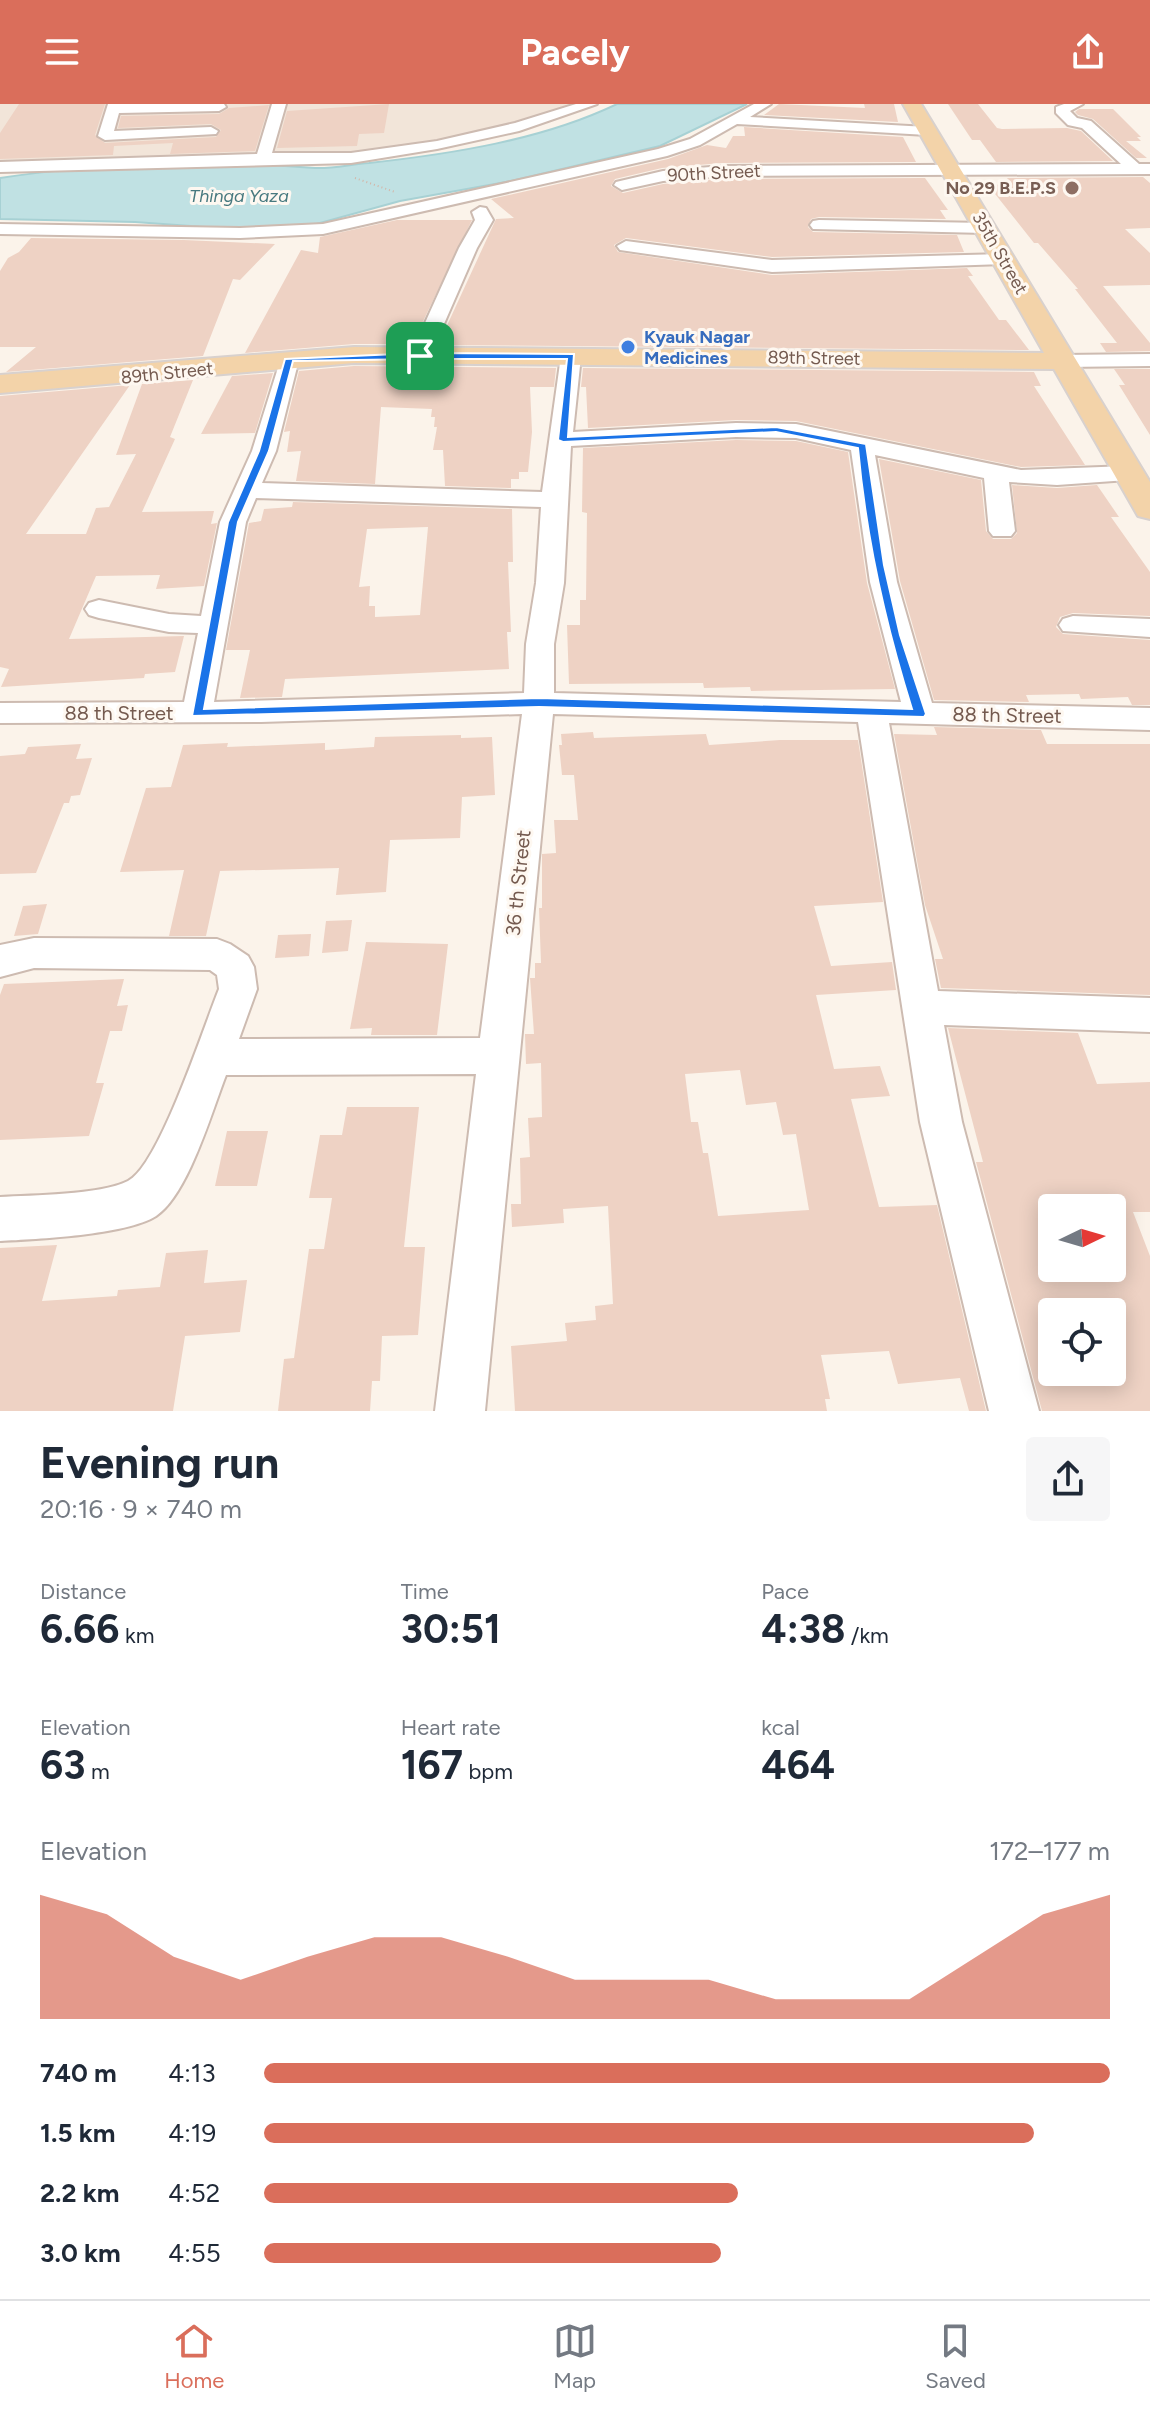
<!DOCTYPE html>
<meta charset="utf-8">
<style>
body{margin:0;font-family:Figtree,sans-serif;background:#f6f6f7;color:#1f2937;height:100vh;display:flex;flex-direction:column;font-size:30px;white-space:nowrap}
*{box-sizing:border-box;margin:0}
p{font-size:26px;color:#747a83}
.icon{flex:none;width:44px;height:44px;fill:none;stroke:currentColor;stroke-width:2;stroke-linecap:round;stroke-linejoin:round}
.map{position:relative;height:1307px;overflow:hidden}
.panel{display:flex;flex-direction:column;background:#fff;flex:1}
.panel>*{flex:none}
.needle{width:52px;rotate:85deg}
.controls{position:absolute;left:1038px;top:1090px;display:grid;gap:16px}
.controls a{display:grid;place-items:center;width:88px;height:88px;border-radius:8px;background:#fff;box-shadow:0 4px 20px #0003;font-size:40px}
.pin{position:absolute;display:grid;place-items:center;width:68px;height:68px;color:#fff;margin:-34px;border-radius:16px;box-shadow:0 4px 12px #0006}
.round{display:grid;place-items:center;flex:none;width:84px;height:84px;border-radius:8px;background:#f6f6f7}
.overview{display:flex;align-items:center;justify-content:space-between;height:136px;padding:0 40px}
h1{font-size:44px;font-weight:700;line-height:60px}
.metrics{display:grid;grid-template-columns:repeat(3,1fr);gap:12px;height:136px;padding:8px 40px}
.metrics div{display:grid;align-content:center}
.metrics b{font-size:40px;font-weight:700}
.metrics small{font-size:22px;font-weight:400}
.metrics p{font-size:22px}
.chart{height:224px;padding:16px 40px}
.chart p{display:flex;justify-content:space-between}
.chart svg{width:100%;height:144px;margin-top:8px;fill:#da6e5b;opacity:.7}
ul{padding:0 40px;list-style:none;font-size:26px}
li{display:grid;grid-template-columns:128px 96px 1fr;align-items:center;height:60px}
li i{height:20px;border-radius:10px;background:#da6e5b}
header{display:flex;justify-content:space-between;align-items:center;height:104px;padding:0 40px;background:#da6e5b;color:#fff;font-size:36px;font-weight:700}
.tabs{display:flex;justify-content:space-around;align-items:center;height:112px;border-top:2px solid #e0e1e3;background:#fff;font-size:22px;color:#747a83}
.tabs a{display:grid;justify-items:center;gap:4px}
.tabs .active{color:#da6e5b}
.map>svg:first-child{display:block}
</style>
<header><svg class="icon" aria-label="menu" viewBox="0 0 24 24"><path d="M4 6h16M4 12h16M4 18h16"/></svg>Pacely<svg class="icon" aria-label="share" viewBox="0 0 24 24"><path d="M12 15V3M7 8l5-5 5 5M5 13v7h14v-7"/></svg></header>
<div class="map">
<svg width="1150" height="1307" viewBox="0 0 1150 1307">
<rect width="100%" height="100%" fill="#fbf3ea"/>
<polygon fill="#f2e5d9" points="0,0 585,0 543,17 356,54 0,68"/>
<path fill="#c0e1e3" stroke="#a7d1d4" stroke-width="2" d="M617,0h130l-87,42 -149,35 -111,20 -91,25 -62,4 -112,-8 -135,-3v-41c97,-15 217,-18 315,-10 17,1 37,-4 54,-5 82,-9 173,-23 248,-59z"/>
<g fill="#eed2c4" fill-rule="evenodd">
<polygon points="19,0 105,0 95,31 105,39 216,33 221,26 211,20 118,24 121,12 219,10 229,4 269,1 255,47 170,50 173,39 114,42 113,51 0,55 0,29"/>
<polygon points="389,0 384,29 359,30 357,42 277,44 287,7"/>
<polygon points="779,0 865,4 864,0 894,0 898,18 764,11"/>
<polygon points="948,0 978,0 997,24 1002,25 1067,24 1081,27 1113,57 996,58 980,36 972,36"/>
<polygon points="1079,5 1113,5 1141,33 1137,33 1141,37 1126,37 1147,54 1136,54 1093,15 1078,11 1075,8"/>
<polygon points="744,23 903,33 916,58 722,59 662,64 615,75 611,82 623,89 663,80 722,75 925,74 948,106 940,106 946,115 819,113 811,115 808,123 813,128 957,131 964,148 772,153 626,134 614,141 618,148 772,171 967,164 973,172 968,172 999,216 1006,216 1029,246 438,241 496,115 514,114 491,95 668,55 707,41 726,44 733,32 745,32"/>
<polygon points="1143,73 1150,79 1150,124 1125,125 1150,149 1150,181 1103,182 1150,239 1150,247 1106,248 1100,239 1117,239 1075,185 1078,185 1038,139 1034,139 988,81 1012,80 1007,74"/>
<polygon points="397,116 472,116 412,240 354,240 245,249 301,146 318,149 320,133"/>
<polygon points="31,134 184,136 275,140 240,176 233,175 203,252 6,268 36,243 0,243 0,167 8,154 19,148"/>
<polygon points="354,262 556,264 554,283 530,283 532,328 528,368 519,368 519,375 511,375 511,384 445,382 443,346 433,346 437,323 434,323 435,313 431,313 432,305 381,303 375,380 296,377 301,347 287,348 290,327 284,328 299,267"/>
<polygon points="583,264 1034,268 1041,282 1034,282 1085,361 1021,363 796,317 736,316 588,324 586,283 581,283"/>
<polygon points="1114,265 1150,265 1150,331 1119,281 1125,281"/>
<polygon points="273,269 255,329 201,330 232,272"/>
<polygon points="193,276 170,333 175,335 142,408 214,407 211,420 217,419 204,482 156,485 160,471 96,472 69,535 184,532 175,568 145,570 144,574 1,583 9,565 0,563 0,292 130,281 26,430 86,430 96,404 109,403 136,350 116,351 142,280"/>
<polygon points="736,336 796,337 848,348 867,479 895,585 751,587 750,583 704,584 703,579 569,580 567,521 580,521 580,496 586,496 587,409 582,408 583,344"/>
<polygon points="879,355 981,376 986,427 993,435 1011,435 1017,429 1012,381 1057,384 1097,381 1119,413 1111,413 1150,468 1150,512 1073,509 1060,513 1056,523 1063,530 1150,536 1150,601 1132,601 1128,593 1081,595 1079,590 1026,591 1029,598 934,596 900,477"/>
<path d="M293,398l219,7 1,53h-5l3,70h-4l2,37 -224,10 -3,18 -42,1 10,-48h-24l23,-127 12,-2 3,-12 28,-2zM428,423l-8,88 -45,2v-11h-6l1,-20 -11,1 8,-58z"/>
<polygon points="934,623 1041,626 1047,640 1150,640 1150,891 941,884 935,855 943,855 925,801 894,630 937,631"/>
<path d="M593,628l1,6 112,-4 3,11 71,-5h78l25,162 -69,4 17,60 61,-4 4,28 -80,5 18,74 46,-3 10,30 -39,3 28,108 58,-2 49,206h-17l-9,-33 -62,6 -9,-33 -68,4 9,44h-5l2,12h-312l-4,-65 56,-5 -2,-18 31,-3 -1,-14 18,-2 -5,-98 -45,3 1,14 -52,4 -1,-23h10l-1,-46 10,-1 -2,-39 14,-1 -1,-54 -15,1 -1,-30h9l-4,-56h5v-15h6l-2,-55h3v-54l14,-1 -2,-33h24l-4,-45h-12l-3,-30h3l-1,-11zM740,966l6,35 30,-3 7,33 13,-1 13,76 -91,6 -10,-63h-5l-5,-31h-7l-6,-48z"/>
<polygon points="461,631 461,634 492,633 495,691 462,693 460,734 390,736 386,788 336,791 339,764 220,767 206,832 169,832 184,766 120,768 146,684 171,683 183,641 228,639 227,643 325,639 325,646 374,643 375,633"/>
<polygon points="81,640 76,655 92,654 80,691 71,692 69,699 64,699 36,769 0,770 0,652 25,650 28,643"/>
<polygon points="47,800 38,830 14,832 23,802"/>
<polygon points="352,816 348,847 322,849 326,817"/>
<polygon points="311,830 309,852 275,854 278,831"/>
<polygon points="366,838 448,840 437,931 371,931 372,924 350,925"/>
<polygon points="124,875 117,902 128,901 122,927 110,927 96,979 104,979 89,1032 0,1036 0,891 4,880"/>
<path d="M948,924l130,5 19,51 53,-2v130h-17l17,44v155h-108l-66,-249h7zM1052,1104h60v60h-60zM1052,1208h60v60h-60z"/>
<polygon points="347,1003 419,1003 404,1143 425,1143 418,1231 382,1232 380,1277 372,1277 370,1307 278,1307 284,1255 294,1254 309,1145 324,1145 332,1094 309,1094 320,1031 342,1031"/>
<polygon points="227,1027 268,1027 257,1082 215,1082"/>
<polygon points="57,1141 42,1197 117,1192 118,1186 160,1183 166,1149 208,1146 204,1179 247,1176 240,1228 185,1232 173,1307 0,1307 0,1144"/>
</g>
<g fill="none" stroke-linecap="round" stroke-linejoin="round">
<defs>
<g id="minor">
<polygon points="108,0 224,0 226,3 219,7 119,9 114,27 211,23 218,27 216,30 105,36 98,32"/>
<polygon points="272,0 286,0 272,49 351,49 437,37 515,19 576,0 597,0 519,27 437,45 351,59 0,68 0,58 257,50"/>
<polygon points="754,0 771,0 750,13 927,23 934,27 927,31 737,20 700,41 667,52 323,130 240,134 0,130 0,120 240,124 323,120 658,45 690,35"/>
<polygon points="1064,0 1083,0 1070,7 1077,14 1091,17 1139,60 1150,60 1150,70 722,72 663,77 622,86 614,81 616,78 663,67 722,62 1121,60 1082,24 1068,21 1056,9 1056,3"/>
<polygon points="480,103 486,104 493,116 477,144 430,252 427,256 413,256 410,252 459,144 475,116 472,108"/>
<polygon points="819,116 985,119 994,124 985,129 813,125 810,121 813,117"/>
<polygon points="626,137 772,156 1004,150 1013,155 1004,160 772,168 620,146 617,142"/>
<path d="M571,246l10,6 -8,76 163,-9 60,1 225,46 107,-4 9,2 3,5 -3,5 -9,2 -71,5 -48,-3 6,49 -4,5h-18l-4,-5 -5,-53 -109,-23 22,127 35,121 218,5v22l-261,-7 49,268 212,7v34l-206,-7 18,97 77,289h-50l-69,-289 -62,-400 -305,-8 -68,697h-50l41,-337 -250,1c-14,36 -38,120 -70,141 -30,19 -119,23 -156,25v-44c32,-2 100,-2 128,-16 31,-15 76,-155 91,-192l-2,-14 -7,-5 -176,-2 -34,9v-32l34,-7 183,1 13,5 18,12 6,11 3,22 -18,50 241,-1 42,-324 -261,8 -261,1v-20l184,-1 14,-69 -29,-1 -70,-14 -10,-3 -4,-6 4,-6 10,-3 70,14 32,2 19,-94 32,-71 30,-96 7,-2 10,6 -23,92 -14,32 280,9 19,-136zM736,333l60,1 55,12 19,132 31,120 -347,-9v-49l10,-61 7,-137zM256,394l285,9 -5,76 -10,61 -2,49 -310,9 32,-180z"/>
<polygon points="1150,250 1150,262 1062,263 1052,257 1062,251"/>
<polygon points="1073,512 1150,515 1150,533 1063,527 1059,521 1063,515"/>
</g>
<polygon id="major" points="903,0 921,0 1150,378 1150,415 1138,412 1054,265 354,259 0,289 0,271 354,243 1044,249"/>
</defs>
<use href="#minor" stroke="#cdbbb1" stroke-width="4"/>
<use href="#major" stroke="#d8d1ce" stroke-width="4"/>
<polyline stroke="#d3b5a7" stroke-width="2" stroke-dasharray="1 3" stroke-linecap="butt" points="355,74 395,88"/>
<use href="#minor" fill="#fff" fill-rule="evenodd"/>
<use href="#major" fill="#f3d3a9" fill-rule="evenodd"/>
</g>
<path fill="#1a73e8" stroke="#fff" stroke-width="2" fill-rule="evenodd" d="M420,249l154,1 -6,83 208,-10 90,17 18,121 16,70 26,79 -2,3 -385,-10 -347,9 36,-194 31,-71 26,-92zM420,255h147l-9,81 5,2 213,-10 82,16c8,90 27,175 54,261l-373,-11 -335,11 34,-187 31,-71 24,-90z"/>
<circle fill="#8d6e63" stroke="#fef8f1" stroke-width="3" cx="1072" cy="84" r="8"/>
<circle fill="#3f7fe0" stroke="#fef8f1" stroke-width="3" cx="628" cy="243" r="8"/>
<g text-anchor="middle" stroke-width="6" stroke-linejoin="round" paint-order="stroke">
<g font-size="18" fill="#745a4f" stroke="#fef8f1">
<text transform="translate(714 69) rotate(-3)" y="6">90th Street</text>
<text transform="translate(1000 149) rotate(60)" y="6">35th Street</text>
<text transform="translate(814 254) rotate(1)" y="6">89th Street</text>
<text transform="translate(167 269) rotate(-6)" y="6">89th Street</text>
</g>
<g font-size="18" font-weight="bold" fill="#785e54" stroke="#fef8f1" text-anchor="end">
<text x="1056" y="90">No 29 B.E.P.S</text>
</g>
<g font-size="18" font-style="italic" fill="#47797f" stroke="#fef8f1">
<text x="239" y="98">Thinga Yaza</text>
</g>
<g font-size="18" font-weight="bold" fill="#366cbe" stroke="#fef8f1" text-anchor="start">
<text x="644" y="239">Kyauk Nagar<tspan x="644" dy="21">Medicines</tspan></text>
</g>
<g font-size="20" fill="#745a4f" stroke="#fef8f1">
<text x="119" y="616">88 th Street</text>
<text transform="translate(1007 611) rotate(1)" y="7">88 th Street</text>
<text transform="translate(518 779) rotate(-84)" y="7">36 th Street</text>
</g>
</g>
</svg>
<div class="controls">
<a><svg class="needle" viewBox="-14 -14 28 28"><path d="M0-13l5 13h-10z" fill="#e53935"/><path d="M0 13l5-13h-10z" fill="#747a83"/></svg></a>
<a><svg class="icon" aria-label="locate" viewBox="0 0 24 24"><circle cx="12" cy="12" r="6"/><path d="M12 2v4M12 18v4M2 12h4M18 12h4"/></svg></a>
</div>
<div class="pin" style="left:420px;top:252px;background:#1e9e55"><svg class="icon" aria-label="arrive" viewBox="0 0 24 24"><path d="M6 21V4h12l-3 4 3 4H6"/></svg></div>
</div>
<section class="panel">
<div class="overview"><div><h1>Evening run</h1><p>20:16 · 9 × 740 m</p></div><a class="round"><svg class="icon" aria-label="share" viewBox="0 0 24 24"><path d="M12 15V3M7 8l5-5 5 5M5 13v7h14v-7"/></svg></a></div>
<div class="metrics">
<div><p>Distance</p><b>6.66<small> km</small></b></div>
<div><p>Time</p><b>30:51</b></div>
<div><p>Pace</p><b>4:38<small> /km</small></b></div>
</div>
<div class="metrics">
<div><p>Elevation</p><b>63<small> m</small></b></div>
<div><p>Heart rate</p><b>167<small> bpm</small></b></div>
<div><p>kcal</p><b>464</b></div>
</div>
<div class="chart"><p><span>Elevation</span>172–177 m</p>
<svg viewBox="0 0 160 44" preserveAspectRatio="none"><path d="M0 44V6L10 12L20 25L30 32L40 25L50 19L60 19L70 25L80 32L90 32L100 32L110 38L120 38L130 38L140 25L150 12L160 6V44z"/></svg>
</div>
<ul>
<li><b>740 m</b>4:13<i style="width:100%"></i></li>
<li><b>1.5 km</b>4:19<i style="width:91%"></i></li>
<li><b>2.2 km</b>4:52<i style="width:56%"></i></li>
<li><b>3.0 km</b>4:55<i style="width:54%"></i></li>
</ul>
</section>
<nav class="tabs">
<a class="active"><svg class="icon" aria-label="home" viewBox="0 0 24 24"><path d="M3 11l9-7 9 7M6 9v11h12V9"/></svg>Home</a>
<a><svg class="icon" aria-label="map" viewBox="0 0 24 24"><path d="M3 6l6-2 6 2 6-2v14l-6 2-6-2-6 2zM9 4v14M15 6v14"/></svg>Map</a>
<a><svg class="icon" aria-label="saved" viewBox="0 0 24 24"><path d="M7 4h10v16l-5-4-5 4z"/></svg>Saved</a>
</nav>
